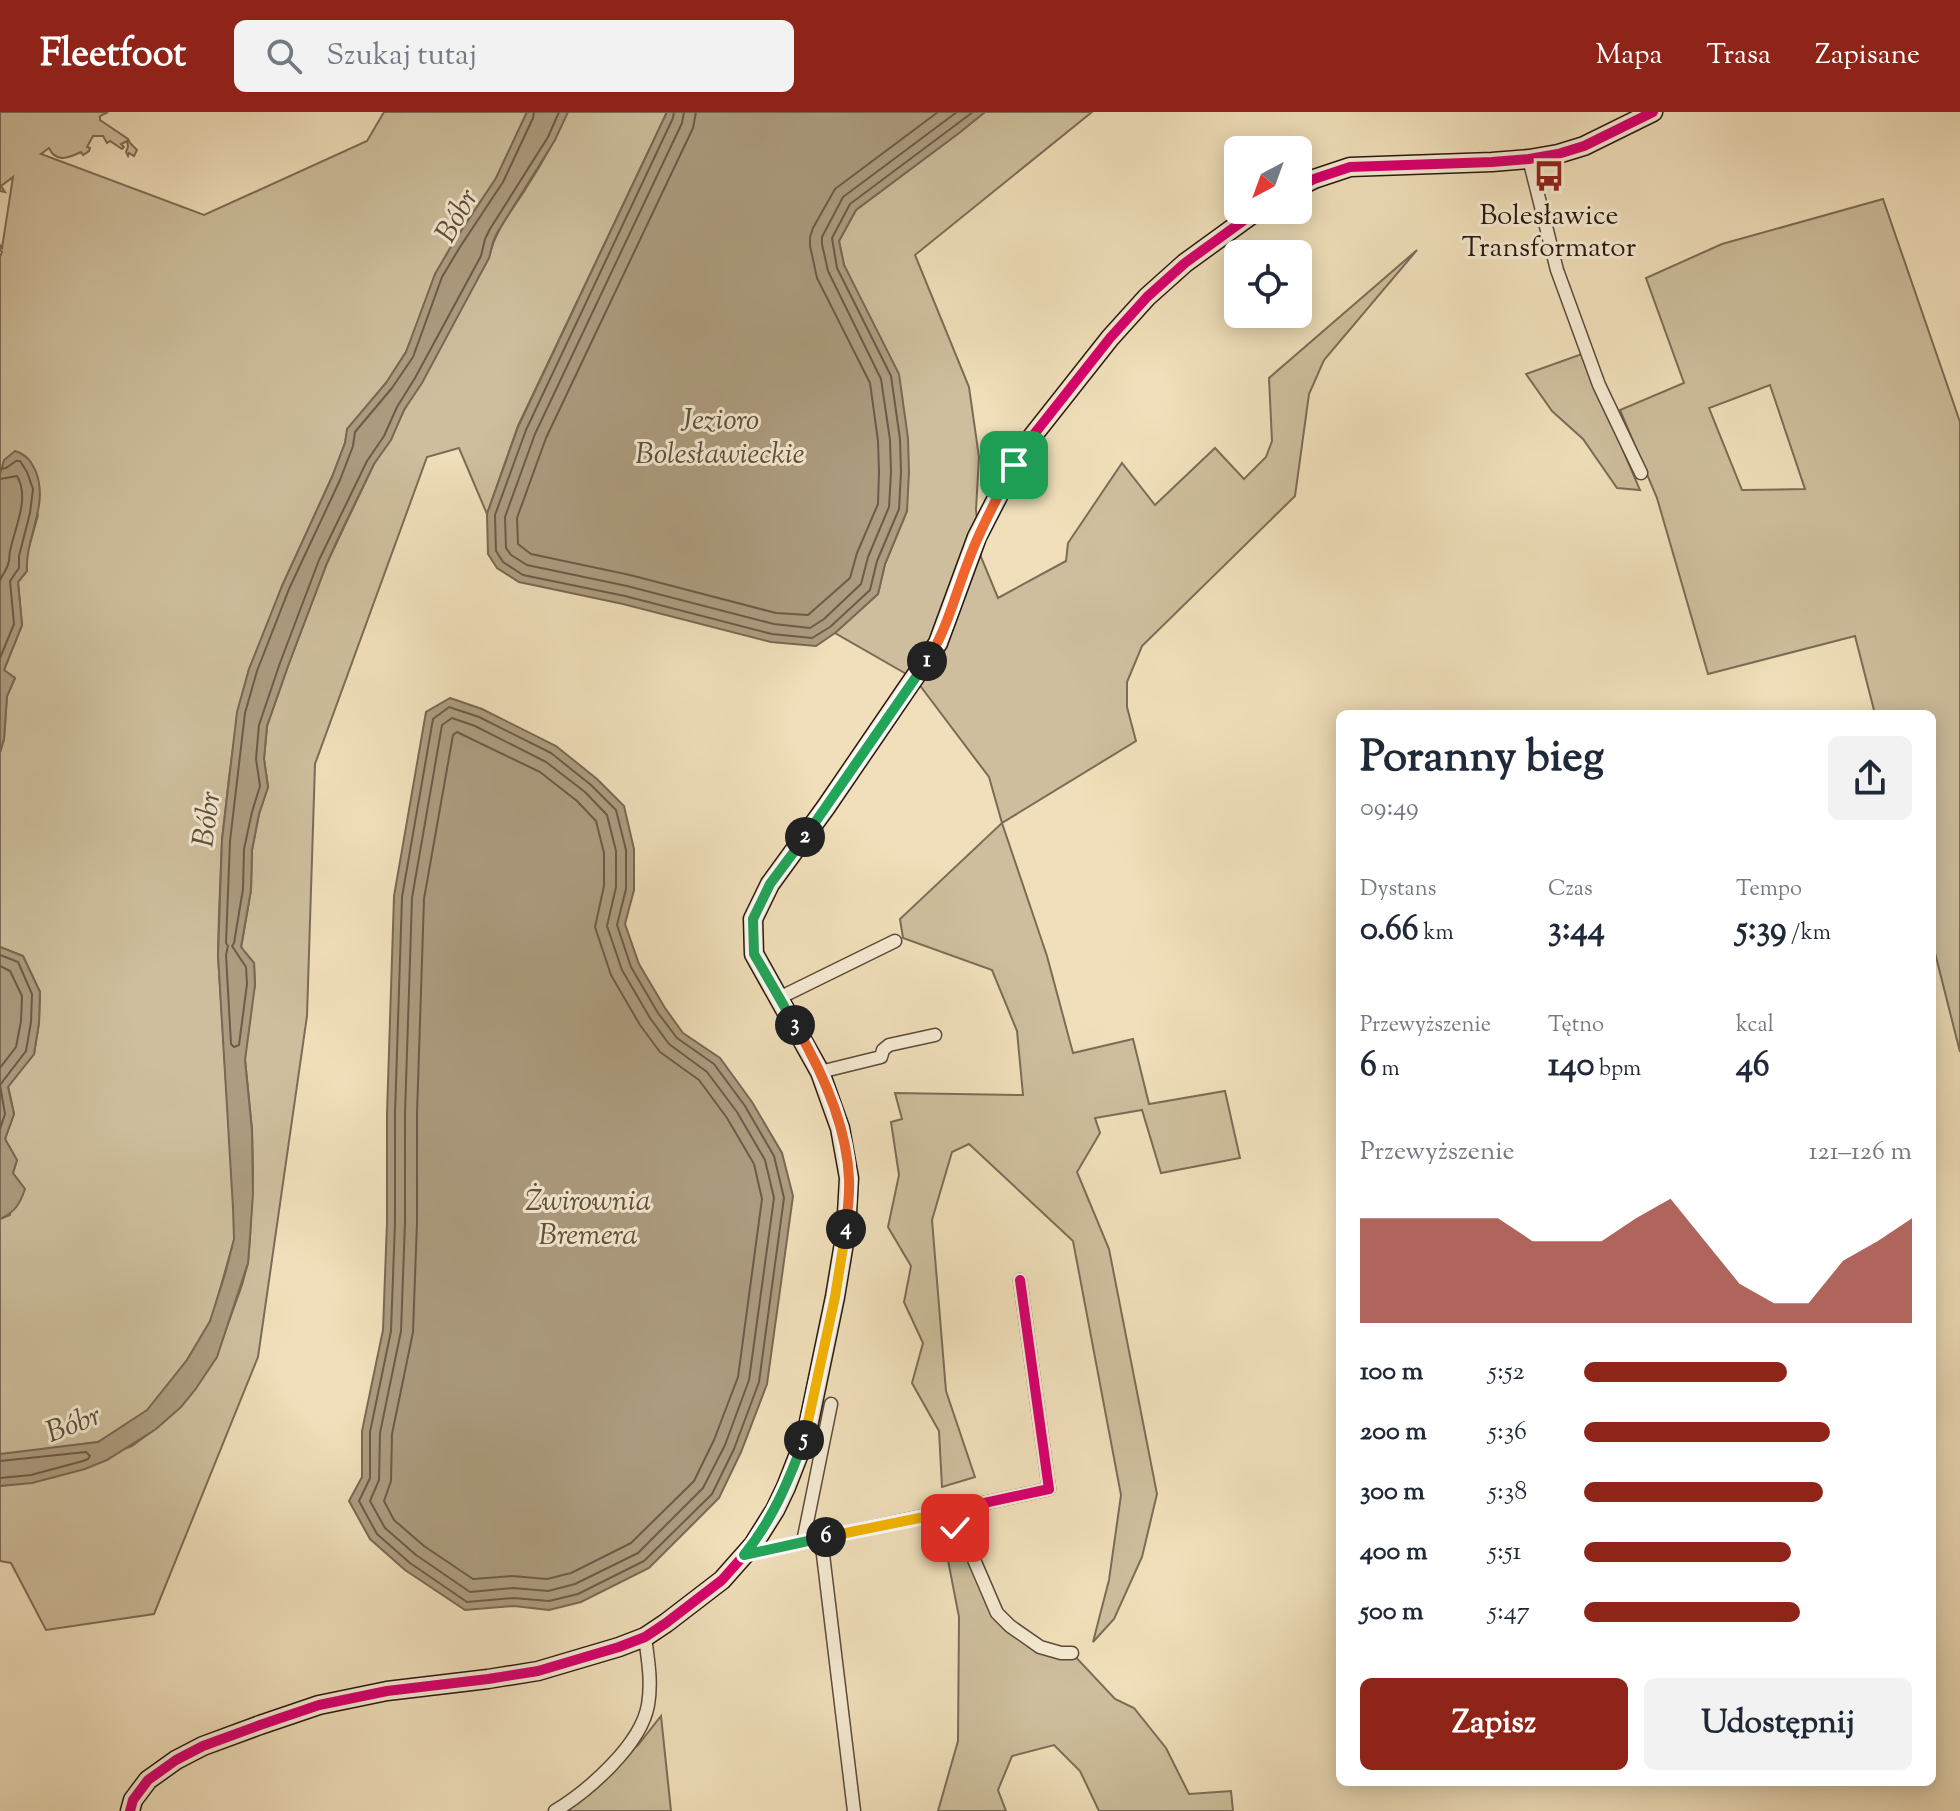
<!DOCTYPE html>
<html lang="pl">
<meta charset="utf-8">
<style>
body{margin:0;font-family:"Sorts Mill Goudy",serif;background:#f2f2f3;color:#1f2937;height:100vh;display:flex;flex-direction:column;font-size:30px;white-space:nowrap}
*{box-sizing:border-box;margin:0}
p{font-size:26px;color:#747a83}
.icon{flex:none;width:44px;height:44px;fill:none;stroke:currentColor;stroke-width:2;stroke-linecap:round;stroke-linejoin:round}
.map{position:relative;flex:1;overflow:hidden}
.drawer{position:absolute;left:1336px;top:598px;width:600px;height:1076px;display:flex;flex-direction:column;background:#fff;border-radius:12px;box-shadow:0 4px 20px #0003}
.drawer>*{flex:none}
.needle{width:52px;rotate:221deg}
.tools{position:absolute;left:1224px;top:24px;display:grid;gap:16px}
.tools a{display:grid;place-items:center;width:88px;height:88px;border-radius:12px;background:#fff;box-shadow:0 4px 20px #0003;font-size:40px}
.pin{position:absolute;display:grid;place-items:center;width:68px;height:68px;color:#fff;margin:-34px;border-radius:16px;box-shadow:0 4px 12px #0006}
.km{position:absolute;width:40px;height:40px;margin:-20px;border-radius:50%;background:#222;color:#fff;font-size:22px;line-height:40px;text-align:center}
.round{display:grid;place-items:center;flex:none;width:84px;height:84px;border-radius:12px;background:#f2f2f3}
.overview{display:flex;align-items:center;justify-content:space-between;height:136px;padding:0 24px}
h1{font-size:44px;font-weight:700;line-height:60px}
.metrics{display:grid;grid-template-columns:repeat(3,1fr);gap:12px;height:136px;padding:8px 24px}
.metrics div{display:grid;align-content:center}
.metrics b{font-size:34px;font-weight:700}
.metrics small{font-size:22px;font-weight:400}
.metrics p{font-size:22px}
.chart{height:224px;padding:16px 24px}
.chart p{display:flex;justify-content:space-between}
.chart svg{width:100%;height:144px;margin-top:8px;fill:#8f2418;opacity:.7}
.button{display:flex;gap:16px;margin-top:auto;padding:16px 24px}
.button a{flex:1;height:92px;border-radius:12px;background:#8f2418;color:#fff;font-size:32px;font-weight:700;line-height:92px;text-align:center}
.button a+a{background:#f2f2f3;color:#1f2937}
ul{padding:0 24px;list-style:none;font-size:26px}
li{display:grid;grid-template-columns:128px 96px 1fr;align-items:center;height:60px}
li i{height:20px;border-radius:10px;background:#8f2418}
header{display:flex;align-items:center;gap:48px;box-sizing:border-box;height:112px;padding:0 40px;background:#8f2418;color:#fff}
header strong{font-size:38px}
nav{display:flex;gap:44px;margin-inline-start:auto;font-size:28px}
.search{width:560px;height:72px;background:#f2f2f3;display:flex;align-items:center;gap:20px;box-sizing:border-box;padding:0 28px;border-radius:12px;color:#747a83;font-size:30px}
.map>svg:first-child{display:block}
</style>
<header>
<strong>Fleetfoot</strong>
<div class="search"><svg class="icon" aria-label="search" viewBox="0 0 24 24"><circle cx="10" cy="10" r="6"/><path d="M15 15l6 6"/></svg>Szukaj tutaj</div>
<nav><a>Mapa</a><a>Trasa</a><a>Zapisane</a></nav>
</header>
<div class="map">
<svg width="1960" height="1699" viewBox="0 0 1960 1699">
<rect width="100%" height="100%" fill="#f0dfba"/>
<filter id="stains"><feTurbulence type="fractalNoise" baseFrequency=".0025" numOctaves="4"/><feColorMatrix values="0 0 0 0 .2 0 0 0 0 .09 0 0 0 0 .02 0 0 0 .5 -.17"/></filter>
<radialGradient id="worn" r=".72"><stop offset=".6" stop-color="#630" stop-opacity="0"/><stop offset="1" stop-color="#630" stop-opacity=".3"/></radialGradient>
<g fill="#cebe9d" stroke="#7c6c56" stroke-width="2" fill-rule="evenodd">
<path d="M0,0h108l-8,4v4l28,19 2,4 7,7 -3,6 -5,-3 -1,3 -2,-4 2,-5 -1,-6 -6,3 3,3 -2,2 -12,-8 -3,2 -4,-7h-10l-6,11 3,1 -1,3 -6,4 -2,-3c-11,5 -25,12 -32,-4l-8,6 163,61 163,-74 17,-29h143l-31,67 -43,64 -47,109 -20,31 -38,46 -3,14 -13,34 -50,109 -9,28 -24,55 -11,42 -9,67 -7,62 -3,73 -1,42 16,254v31l-23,81 -24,39 -40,51 -21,15 -28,16 -98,13v-236l10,-4 3,-42 4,-13 -12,-21 9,-25 -6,-28 26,-32 5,-31 1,-31 -17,-36 -23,-9v-194l4,-14 3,-43 8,-18 -11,-8 18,-45 -4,-43 9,-11 -1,-13 12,-43 -38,-41v-217l2,-5 -2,-2v-5l2,3 11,-71 -12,9 4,6 -5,-1z"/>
<path d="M567,0h100l-149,314 -31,88 -28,-66 -32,9 -112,307 -8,252 -49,341 -104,257 -108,16 -35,-67 -11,-2v-75l32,-4 100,-36 23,-17 25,-22 36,-50 26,-72 6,-22 2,-26 3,-64 -1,-44 -7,-70 4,-49 6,-25 -1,-22 -13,-15 10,-58 1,-40 7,-36 9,-27 -4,-28 3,-33 21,-60 39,-103 47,-99 16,-25 13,-27 86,-154c6,-29 24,-48 39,-73 15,-23 28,-47 39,-73z"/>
<polygon points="985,0 1092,0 915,143 969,275 979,345 976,398 981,445 998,486 1066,449 1068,431 1122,351 1155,393 1215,336 1244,367 1266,345 1272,329 1269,266 1417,138 1324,248 1309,282 1295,384 1142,534 1127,570 1127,595 1136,629 1002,711 1047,844 1073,941 1133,927 1149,992 1225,979 1240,1046 1161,1061 1142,998 1095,1006 1100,1021 1077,1060 1109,1137 1157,1382 1142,1445 1114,1507 1093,1530 1109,1468 1121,1383 1073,1129 969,1032 952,1040 932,1108 946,1279 975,1365 942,1375 939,1319 912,1271 923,1231 904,1190 911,1154 888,1115 899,1063 891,1010 902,1007 895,981 1023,983 1017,919 992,858 903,826 900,807 1002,711 989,665 915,567 835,521 878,482 885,452 907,399 859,185 844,153 839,129 856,98 959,21"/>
<path d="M1883,87l77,223v630l-28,-111v-227h-57l-20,-78 -147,38 -51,-176 -37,-88 64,-27 -38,-105 76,-34zM1770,273l35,104 -63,1 -33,-82z"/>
<polygon points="1582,242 1640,378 1617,376 1583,327 1552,299 1526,262"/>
<polygon points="939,1402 955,1416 997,1501 1026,1526 1072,1541 1115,1587 1134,1596 1166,1636 1189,1682 1231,1679 1233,1699 1099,1699 1080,1659 1054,1633 1012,1644 998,1678 1006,1699 938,1699 958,1629 959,1505"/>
<polygon points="661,1604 671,1699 555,1699 587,1676 638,1633"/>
</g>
<g fill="#ad9c80" stroke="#796853" stroke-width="2">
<polygon points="527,0 568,0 555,28 497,121 493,130 489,146 422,271 404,298 391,328 374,352 343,416 327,451 288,554 267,614 264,647 268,675 259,702 252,738 251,778 241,835 254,851 255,873 245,948 252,1019 253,1081 250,1125 248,1151 217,1245 195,1278 181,1295 156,1317 107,1348 85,1357 32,1371 0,1374 0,1342 98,1330 147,1298 187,1248 210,1209 225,1162 234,1127 233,1096 218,843 222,728 237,600 249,557 282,474 332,365 345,331 347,317 386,271 406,240 435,162 453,131 496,66"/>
<polygon points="667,0 985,0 959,21 856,98 839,129 844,153 899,262 908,326 909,360 907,399 885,452 878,482 835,521 816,534 771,530 623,492 519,470 497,456 488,442 487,402 518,315"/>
<path d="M15,339c12,4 16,10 21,21 13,34 -11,65 -9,99l-9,11 4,43 -18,45 11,8 -8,18 -3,43 -4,13v-278l4,-14z"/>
<polygon points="450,586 482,597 556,634 597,667 624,694 634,737 634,778 625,812 639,852 665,896 683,921 720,946 752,990 782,1041 793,1084 767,1272 741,1340 719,1386 649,1456 581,1490 549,1498 514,1494 465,1498 405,1458 370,1427 349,1389 362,1365 362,1319 383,1218 387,1110 387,1002 394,784 426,600"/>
<path d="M0,835l23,9 17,36 -1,31 -5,31 -26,33 6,27 -9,25 12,21 -4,13 12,16c-5,15 -10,23 -25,30z"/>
</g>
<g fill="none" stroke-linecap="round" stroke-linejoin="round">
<g stroke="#6c5b48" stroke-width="2">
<polyline points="534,0 533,6 503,70 460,135 442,165 413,245 392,276 355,320 353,334 340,368 289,477 257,559 245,601 230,729 226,831 228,834 226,843 231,932 234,935 239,933 247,872 246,855 232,834 234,831 243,777 244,737 252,700 260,674 256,647 259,613 280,551 319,448 336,413 367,349 384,324 397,295 415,266 481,144 485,127 490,117 548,25 559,0"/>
<polyline points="674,0 673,6 526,318 495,403 496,439 503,450 523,463 625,484 772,522 812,526 830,515 870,478 877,449 899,397 901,360 900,327 891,264 837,156 832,126 850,92 973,0"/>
<polyline points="684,0 682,11 535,322 505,405 506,436 511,443 527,453 627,474 774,512 810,516 824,507 861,472 868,445 889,395 891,360 890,328 881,267 828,159 822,132 822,125 843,85 957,0"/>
<polyline points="696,0 693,16 546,326 517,406 518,432 531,442 630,463 776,501 808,503 850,466 857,441 878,392 879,360 878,329 870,271 817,166 810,134 810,125 813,116 835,77 938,0"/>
<polyline points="0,357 6,356 16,349 20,349 27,360 33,377 30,401 19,444 19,456 10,469 14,512 0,546"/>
<path d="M0,367l17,-3c13,22 -2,51 -7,75 -1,4 0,9 -2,13 -1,6 -6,10 -8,17"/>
<polygon points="449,595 479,605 551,641 591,673 616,698 626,738 626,777 617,813 631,855 658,901 677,926 714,952 745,994 774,1044 784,1086 759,1270 734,1337 712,1382 644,1449 578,1482 549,1489 513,1486 467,1490 410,1451 377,1422 359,1389 370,1366 370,1320 391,1219 395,1110 395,1002 402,785 433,607"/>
<polygon points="452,606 475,614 546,650 585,680 607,703 616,739 616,775 607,814 622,858 650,906 669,932 707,960 737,1000 765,1048 774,1086 749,1268 725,1333 703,1376 638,1441 575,1472 548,1479 513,1476 470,1480 416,1443 385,1416 370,1389 379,1368 380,1321 401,1219 405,1110 405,1002 412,786 442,613"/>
<polygon points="457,620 540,660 577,689 596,709 604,741 604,774 595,815 611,863 640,913 660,940 699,968 727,1006 754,1052 762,1087 738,1265 714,1328 694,1369 631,1431 571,1461 547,1467 512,1464 473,1467 424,1434 394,1408 384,1389 391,1369 392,1322 413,1220 417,1110 417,1002 424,787 453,623"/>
<polyline points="0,843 18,850 32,882 31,910 26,939 0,973 5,1002 0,1017"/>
<polyline points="0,854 10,859 22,884 21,909 16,935 0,956"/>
<polyline points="0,1349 86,1340 90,1344 88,1347 83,1349 31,1363 0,1366"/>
</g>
<defs>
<g id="street">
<polyline points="1529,47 1557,158 1599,273 1641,361"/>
<polyline points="779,886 895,829"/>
<polyline points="820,960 881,945 883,938 889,933 935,923"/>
<polyline points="939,1402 955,1416 972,1443 997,1501 1010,1514 1040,1535 1061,1541 1072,1541"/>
<polyline points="821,1426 854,1699"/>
<polyline points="803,1430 831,1292"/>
<polyline points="744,1443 1049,1377 1020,1168"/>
<path d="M555,1699c33,-20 86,-66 93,-106 4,-23 0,-45 -3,-68"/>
</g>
<g id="secondary">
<polyline points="1298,75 1314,67 1350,55 1492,50 1529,47 1558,42 1584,34 1653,0"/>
<polyline points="130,1699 133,1688 148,1668 176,1648 203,1634 260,1613 319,1593 387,1579 488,1567 538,1559 619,1535 645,1525 666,1511 722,1468 753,1433 775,1398 786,1375 806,1324 835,1185 846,1119 849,1066 840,1016 820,960 754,842 753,807 770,772 826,695 938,531 977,425 1014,353 1031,326 1110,226 1147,185 1185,151 1258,98"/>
</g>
</defs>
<use href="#street" stroke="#5c4b3a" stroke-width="15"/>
<use href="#secondary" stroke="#2a1a0f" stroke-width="21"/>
<use href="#street" stroke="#f5ead2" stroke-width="12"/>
<use href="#secondary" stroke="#f5ead2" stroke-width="18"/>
<defs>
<g id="cycleway">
<polyline points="1298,75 1314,67 1350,55 1492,50 1529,47 1558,42 1584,34 1653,0"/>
<polyline points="744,1443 1049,1377 1020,1168"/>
<polyline points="130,1699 133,1688 148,1668 176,1648 203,1634 260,1613 319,1593 387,1579 488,1567 538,1559 619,1535 645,1525 666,1511 722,1468 753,1433 775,1398 786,1375 806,1324 835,1185 846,1119 849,1066 840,1016 820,960 754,842 753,807 770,772 826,695 938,531 977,425 1014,353 1031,326 1110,226 1147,185 1185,151 1258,98"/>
</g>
</defs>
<use href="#cycleway" stroke="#f5ead2" stroke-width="15"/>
<use href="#cycleway" stroke="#d6006c" stroke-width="10"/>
</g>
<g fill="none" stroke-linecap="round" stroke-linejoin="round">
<defs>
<path id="split-1" d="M927,549c20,-31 28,-66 41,-99 12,-34 30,-65 46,-97"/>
<polyline id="split-2" points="805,725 927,549"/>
<polyline id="split-3" points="795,913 754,842 753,807 770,772 805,725"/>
<path id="split-4" d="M795,913c27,46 52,100 54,154 1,17 -2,34 -3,50"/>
<polyline id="split-5" points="804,1328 835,1185 846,1117"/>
<path id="split-6" d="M804,1328c-16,42 -31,79 -60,115l82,-18"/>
<polyline id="split-7" points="826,1425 939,1402 955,1416"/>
</defs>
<use href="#split-1" stroke="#fff" stroke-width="16"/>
<use href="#split-2" stroke="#fff" stroke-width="16"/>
<use href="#split-3" stroke="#fff" stroke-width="16"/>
<use href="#split-4" stroke="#fff" stroke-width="16"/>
<use href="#split-5" stroke="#fff" stroke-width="16"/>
<use href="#split-6" stroke="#fff" stroke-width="16"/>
<use href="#split-7" stroke="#fff" stroke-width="16"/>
<use href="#split-1" stroke="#f0652b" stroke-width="10"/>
<use href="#split-2" stroke="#22a559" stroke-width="10"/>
<use href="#split-3" stroke="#22a559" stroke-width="10"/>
<use href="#split-4" stroke="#f0652b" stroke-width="10"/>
<use href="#split-5" stroke="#f5b400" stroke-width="10"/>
<use href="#split-6" stroke="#22a559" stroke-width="10"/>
<use href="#split-7" stroke="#f5b400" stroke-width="10"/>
</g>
<defs>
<symbol id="bus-bare" viewBox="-9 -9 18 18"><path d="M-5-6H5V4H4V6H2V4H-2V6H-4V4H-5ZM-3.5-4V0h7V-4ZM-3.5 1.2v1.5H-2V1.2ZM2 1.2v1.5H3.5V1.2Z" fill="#8f2418" stroke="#f5ead2" stroke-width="2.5" paint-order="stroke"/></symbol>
</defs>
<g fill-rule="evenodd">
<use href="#bus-bare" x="1527" y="42" width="44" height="44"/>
</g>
<g text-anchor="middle" stroke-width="6" stroke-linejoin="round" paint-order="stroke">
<g font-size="28" fill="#2a1a0f" stroke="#f5ead2">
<text x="1549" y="112">Bolesławice<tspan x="1549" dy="32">Transformator</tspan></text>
</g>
<g font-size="30" font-style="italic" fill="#5e4e3c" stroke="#f5ead2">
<text transform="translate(456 103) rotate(-61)" y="10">Bóbr</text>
<text x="720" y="317">Jezioro<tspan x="720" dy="34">Bolesławieckie</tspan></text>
<text transform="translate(206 707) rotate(-82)" y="10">Bóbr</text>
<text x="588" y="1098">Żwirownia<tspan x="588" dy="34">Bremera</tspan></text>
<text transform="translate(73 1311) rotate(-21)" y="10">Bóbr</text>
</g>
</g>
<rect width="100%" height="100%" filter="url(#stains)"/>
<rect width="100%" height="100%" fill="url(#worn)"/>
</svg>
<div class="tools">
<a><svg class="needle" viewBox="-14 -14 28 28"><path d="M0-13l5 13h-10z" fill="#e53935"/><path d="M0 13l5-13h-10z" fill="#747a83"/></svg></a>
<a><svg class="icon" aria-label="locate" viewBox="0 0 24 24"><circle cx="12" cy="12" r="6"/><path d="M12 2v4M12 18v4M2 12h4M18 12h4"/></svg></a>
</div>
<div class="pin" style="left:1014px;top:353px;background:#1e9e55"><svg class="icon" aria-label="arrive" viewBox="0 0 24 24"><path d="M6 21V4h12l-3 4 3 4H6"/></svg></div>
<div class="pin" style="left:955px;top:1416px;background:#d93025"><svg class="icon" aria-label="check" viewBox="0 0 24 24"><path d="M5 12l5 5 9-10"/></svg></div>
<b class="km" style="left:927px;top:549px">1</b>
<b class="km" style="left:805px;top:725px">2</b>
<b class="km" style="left:795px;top:913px">3</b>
<b class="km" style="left:846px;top:1117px">4</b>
<b class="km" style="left:804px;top:1328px">5</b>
<b class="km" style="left:826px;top:1425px">6</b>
<section class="drawer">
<div class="overview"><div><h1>Poranny bieg</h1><p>09:49</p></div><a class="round"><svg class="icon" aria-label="share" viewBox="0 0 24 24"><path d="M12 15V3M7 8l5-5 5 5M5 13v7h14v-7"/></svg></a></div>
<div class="metrics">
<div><p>Dystans</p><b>0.66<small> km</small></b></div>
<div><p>Czas</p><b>3:44</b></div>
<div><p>Tempo</p><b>5:39<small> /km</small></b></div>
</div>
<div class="metrics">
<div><p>Przewyższenie</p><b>6<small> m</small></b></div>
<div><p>Tętno</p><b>140<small> bpm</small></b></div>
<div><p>kcal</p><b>46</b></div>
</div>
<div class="chart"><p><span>Przewyższenie</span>121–126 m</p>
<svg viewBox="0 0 160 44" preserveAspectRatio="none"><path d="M0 44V12L10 12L20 12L30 12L40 12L50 19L60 19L70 19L80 12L90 6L100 19L110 32L120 38L130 38L140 25L150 19L160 12V44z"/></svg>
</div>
<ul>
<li><b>100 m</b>5:52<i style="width:62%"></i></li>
<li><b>200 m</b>5:36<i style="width:75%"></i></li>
<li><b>300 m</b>5:38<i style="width:73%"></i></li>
<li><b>400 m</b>5:51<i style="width:63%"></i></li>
<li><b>500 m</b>5:47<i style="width:66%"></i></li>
</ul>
<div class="button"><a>Zapisz</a><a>Udostępnij</a></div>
</section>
</div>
